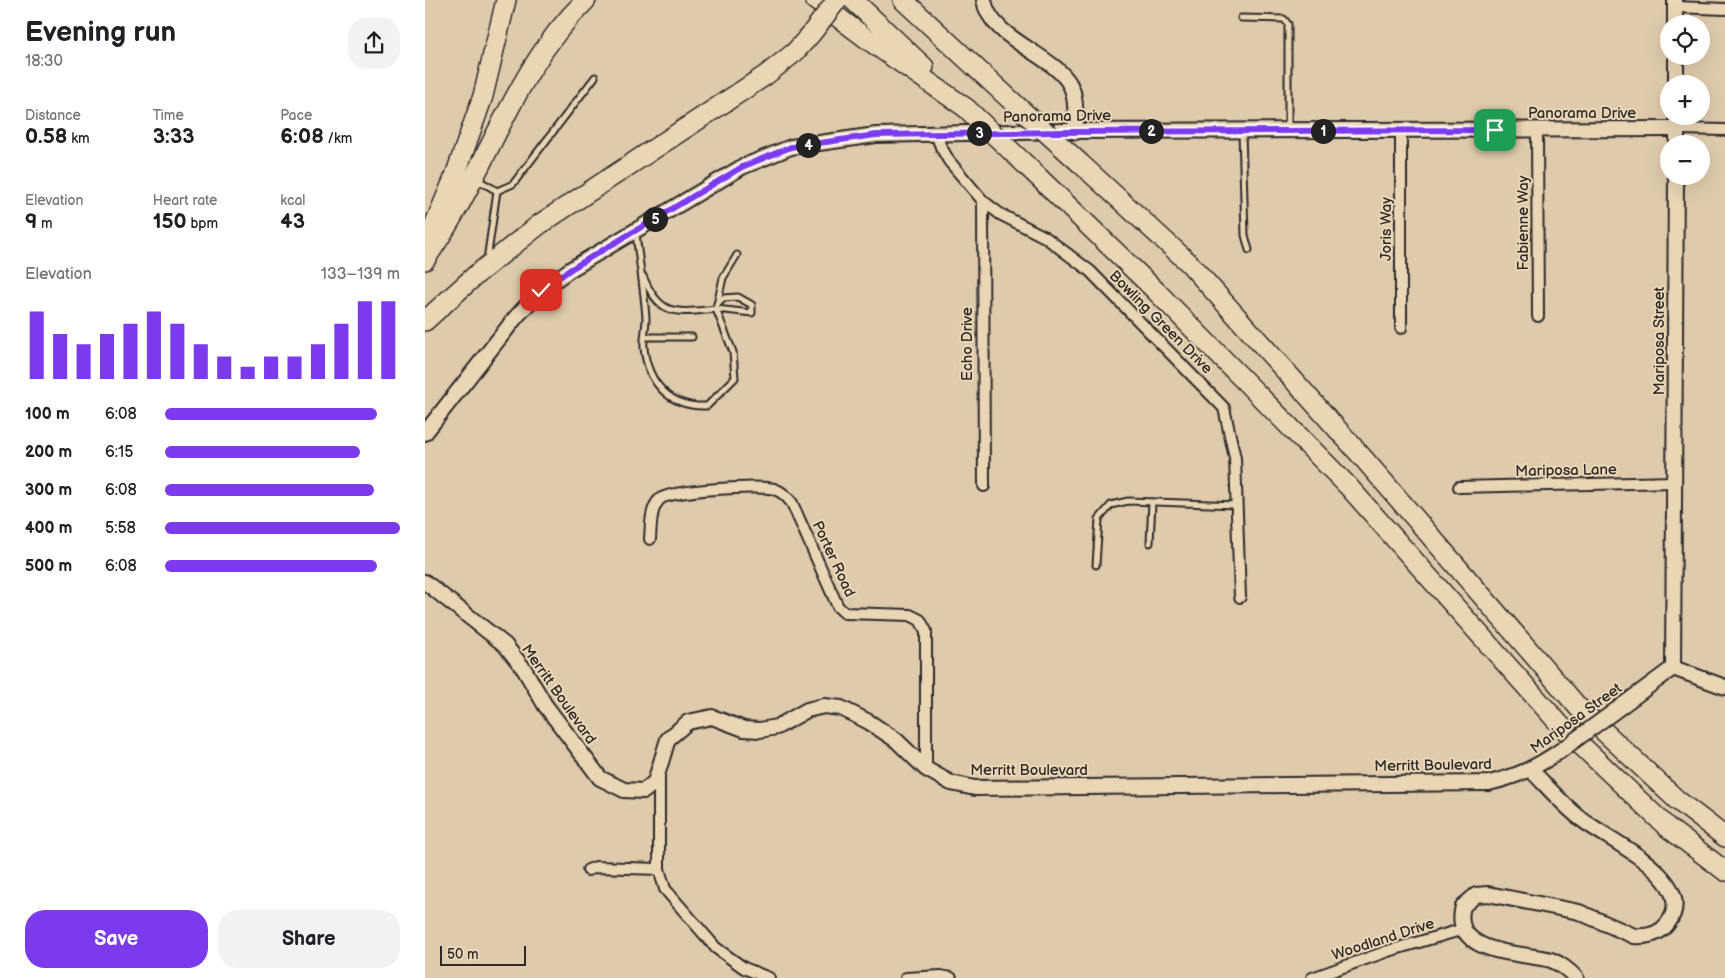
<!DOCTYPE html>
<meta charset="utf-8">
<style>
body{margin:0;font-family:"Balsamiq Sans",sans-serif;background:#f2f2f2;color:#202124;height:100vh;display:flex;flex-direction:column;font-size:19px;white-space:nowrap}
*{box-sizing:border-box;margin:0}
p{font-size:16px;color:#757577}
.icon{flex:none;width:28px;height:28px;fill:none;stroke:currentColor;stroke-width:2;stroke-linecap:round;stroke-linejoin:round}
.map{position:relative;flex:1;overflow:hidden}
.sheet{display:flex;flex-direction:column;background:#fff;width:425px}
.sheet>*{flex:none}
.buttons{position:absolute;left:1235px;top:15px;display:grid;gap:10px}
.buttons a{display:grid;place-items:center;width:50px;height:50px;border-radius:50%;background:#fff;box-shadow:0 5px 20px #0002;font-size:25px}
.scale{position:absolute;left:15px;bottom:12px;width:86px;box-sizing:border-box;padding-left:5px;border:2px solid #2b2b2b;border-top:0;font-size:14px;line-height:18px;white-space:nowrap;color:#2b2b2b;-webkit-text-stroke:4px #ead5b4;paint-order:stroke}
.pin{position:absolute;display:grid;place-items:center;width:42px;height:42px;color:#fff;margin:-21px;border-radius:10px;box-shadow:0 2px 8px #0006}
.km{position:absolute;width:25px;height:25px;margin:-12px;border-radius:50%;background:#222;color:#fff;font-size:14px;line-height:25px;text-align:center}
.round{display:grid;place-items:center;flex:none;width:52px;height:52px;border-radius:20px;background:#f2f2f2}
.head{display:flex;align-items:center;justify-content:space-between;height:85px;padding:0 25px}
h1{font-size:28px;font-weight:700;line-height:38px}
.metrics{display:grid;grid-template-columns:repeat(3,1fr);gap:8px;height:85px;padding:5px 25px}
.metrics div{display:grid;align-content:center}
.metrics b{font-size:21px;font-weight:700}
.metrics small{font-size:14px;font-weight:400}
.metrics p{font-size:14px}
.chart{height:140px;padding:10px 25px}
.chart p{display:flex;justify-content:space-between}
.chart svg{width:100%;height:90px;margin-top:5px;stroke:#7c3aed;stroke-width:6}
.cta{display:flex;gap:10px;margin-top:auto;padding:10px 25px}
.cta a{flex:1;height:58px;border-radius:20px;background:#7c3aed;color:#fff;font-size:20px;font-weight:700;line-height:58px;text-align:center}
.cta a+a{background:#f2f2f2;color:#202124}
ul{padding:0 25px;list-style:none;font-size:16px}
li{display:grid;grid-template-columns:80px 60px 1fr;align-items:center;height:38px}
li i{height:12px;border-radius:6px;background:#7c3aed}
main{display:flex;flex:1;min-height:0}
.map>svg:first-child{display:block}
</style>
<main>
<section class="sheet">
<div class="head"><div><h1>Evening run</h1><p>18:30</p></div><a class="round"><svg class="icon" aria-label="share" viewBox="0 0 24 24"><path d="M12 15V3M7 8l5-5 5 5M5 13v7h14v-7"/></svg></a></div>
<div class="metrics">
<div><p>Distance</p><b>0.58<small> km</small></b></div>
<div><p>Time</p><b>3:33</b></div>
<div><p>Pace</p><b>6:08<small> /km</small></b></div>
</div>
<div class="metrics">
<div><p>Elevation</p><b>9<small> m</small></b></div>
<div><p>Heart rate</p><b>150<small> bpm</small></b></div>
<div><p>kcal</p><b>43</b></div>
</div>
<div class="chart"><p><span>Elevation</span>133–139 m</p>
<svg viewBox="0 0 160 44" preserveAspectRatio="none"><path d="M5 44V11M15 44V22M25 44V27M35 44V22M45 44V17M55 44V11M65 44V17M75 44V27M85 44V33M95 44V38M105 44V33M115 44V33M125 44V27M135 44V17M145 44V6M155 44V6"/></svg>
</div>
<ul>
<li><b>100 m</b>6:08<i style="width:90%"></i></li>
<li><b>200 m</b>6:15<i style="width:83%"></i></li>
<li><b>300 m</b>6:08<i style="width:89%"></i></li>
<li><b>400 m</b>5:58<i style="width:100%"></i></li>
<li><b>500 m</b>6:08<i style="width:90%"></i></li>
</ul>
<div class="cta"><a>Save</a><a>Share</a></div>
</section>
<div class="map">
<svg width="1300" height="978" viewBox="0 0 1300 978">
<rect width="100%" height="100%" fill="#dfcbac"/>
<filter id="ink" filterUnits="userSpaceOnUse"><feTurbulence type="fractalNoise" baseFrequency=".02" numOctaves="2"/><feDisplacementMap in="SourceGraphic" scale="10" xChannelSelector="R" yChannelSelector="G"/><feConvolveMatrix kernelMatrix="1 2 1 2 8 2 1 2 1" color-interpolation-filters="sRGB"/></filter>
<g filter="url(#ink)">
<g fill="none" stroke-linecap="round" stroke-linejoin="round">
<defs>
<g id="service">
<polyline points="816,18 859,19 863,24 863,130"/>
<polyline points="817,131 820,235 824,250"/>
<polyline points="53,180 72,191 88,184 170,77"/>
<path d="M211,233c3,28 8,56 10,85 0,10 -3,20 -2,30 4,36 27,60 63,58l28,-28 -2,-26 -17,-43 36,4v-8l-14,-8 -15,1 -6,6"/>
<polyline points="62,260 72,191"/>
<path d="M218,276c17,41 32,37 73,33l7,-31 14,-23"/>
<polyline points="220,337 267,337"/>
<polyline points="725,543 727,502"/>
<polyline points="671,565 674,519 686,505 703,501 812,505"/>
</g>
<g id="minor">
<polyline points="1250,7 1300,9"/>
<polyline points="1252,129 1300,130"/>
<polyline points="976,130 976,328"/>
<polyline points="1112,130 1113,316"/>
<polyline points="511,134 516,147 524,161 558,201 575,214 620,237 665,271 799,408 810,458 815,597"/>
<polyline points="558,201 559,486"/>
<polyline points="1034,487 1249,482"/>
<path d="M225,539c1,-12 0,-31 10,-40 10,-9 100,-14 114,-10 9,3 13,8 18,14l46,104 7,6 65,2 10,5 6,11v138"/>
<polyline points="234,776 234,869 240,889 291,948 319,968 344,978"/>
<polyline points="163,870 171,867 234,869"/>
<polyline points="481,978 516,976 526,978"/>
<polyline points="887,978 963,951 1039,929"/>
</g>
<g id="tertiary">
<path d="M559,0c6,41 75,55 88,89 5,13 3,29 4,43"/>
<polyline points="1250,0 1250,24"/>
<polyline points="1251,56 1251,84"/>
<polyline points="1252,116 1252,144"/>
<polyline points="0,433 91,317 116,290 146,269 317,167 366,147 451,135 639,131 1252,129"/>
<path d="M0,582l80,63 19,24 21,36 55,73 24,12 20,1 11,-9 13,-43 20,-17 24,-5 32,12 16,1 17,-3 30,-17 17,-4 17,2 28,14 27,18 30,29 25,14 24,5 514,-5c29,-7 46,-15 71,-32"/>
<polyline points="1248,668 1251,176"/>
<polyline points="1248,668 1300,687"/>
<polyline points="1187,713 1248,668"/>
<path d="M1106,770c16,16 31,34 49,48 25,21 120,61 88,105 -8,11 -21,14 -34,13l-55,-24 -91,-18 -12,1 -13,11c-13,49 57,46 88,54 8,3 19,11 25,18"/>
</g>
<g id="motorway">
<polyline points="390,0 446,42 541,108"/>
<polyline points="428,0 499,67"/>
<polyline points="478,0 592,106"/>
<polyline points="656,164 764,263 939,459 1153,707 1252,800 1300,837"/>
<polyline points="602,166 731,291 923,486 1137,727 1242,827 1300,871"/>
<polyline points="5,235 30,176 58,96 81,0"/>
<path d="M0,260c10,-15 20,-30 29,-46 42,-72 70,-155 132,-214"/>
<polyline points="0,321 52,274 115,224 341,75 370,52"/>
</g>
</defs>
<use href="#service" stroke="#2b2b2b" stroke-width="9"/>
<use href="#minor" stroke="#2b2b2b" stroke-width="14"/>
<use href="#tertiary" stroke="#2b2b2b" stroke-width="18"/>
<use href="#motorway" stroke="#2b2b2b" stroke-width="22"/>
<use href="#service" stroke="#ead5b4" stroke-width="5"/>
<use href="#minor" stroke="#ead5b4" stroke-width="10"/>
<use href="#tertiary" stroke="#ead5b4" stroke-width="14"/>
<use href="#motorway" stroke="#ead5b4" stroke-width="19"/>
<defs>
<polyline id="tertiary-bridge" points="1135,751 1187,713"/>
<g id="motorway-bridge">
<polyline points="370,52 386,34 412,0"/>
<polyline points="592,106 656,164"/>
<polyline points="541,108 602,166"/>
</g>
</defs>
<use href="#tertiary-bridge" stroke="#2b2b2b" stroke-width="18" stroke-linecap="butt"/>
<use href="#motorway-bridge" stroke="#2b2b2b" stroke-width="22" stroke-linecap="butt"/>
<use href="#tertiary-bridge" stroke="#ead5b4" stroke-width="14"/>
<use href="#motorway-bridge" stroke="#ead5b4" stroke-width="19"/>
</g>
</g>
<g fill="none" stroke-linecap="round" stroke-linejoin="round" filter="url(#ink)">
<defs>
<polyline id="route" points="116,290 146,269 317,167 366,147 451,135 639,132 1070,130"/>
</defs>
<use href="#route" stroke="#fff" stroke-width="10"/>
<use href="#route" stroke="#7c3aed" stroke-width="6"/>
</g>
<g text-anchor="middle" stroke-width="4" stroke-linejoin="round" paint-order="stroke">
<g font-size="15" fill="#2b2b2b" stroke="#ead5b4">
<text x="1157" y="118">Panorama Drive</text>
<text transform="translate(632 116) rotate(-1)" y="5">Panorama Drive</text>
<text transform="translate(1098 223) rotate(-90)" y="5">Fabienne Way</text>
<text transform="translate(961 229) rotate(-90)" y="5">Joris Way</text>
<text transform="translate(736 322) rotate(45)" y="5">Bowling Green Drive</text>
<text transform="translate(1234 341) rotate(-90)" y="5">Mariposa Street</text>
<text transform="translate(542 344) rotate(-90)" y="5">Echo Drive</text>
<text transform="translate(1141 470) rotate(-1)" y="5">Mariposa Lane</text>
<text transform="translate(409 559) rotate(65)" y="5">Porter Road</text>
<text transform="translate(134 694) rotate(55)" y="5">Merritt Boulevard</text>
<text transform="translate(1151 718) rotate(-36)" y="5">Mariposa Street</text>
<text transform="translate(1008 765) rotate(-1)" y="5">Merritt Boulevard</text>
<text x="604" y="775">Merritt Boulevard</text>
<text transform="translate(958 939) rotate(-18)" y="5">Woodland Drive</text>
</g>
</g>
</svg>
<div class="buttons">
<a><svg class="icon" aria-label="locate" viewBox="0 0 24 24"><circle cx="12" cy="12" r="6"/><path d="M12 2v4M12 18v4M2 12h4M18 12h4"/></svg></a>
<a>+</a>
<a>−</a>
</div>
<div class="scale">50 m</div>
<div class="pin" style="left:1070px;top:130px;background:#1e9e55"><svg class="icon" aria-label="arrive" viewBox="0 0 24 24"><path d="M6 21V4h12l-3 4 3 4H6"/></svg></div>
<div class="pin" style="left:116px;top:290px;background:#d93025"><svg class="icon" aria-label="check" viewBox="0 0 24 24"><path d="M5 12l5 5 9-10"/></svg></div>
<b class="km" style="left:898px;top:131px">1</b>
<b class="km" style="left:726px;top:131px">2</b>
<b class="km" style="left:554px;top:133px">3</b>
<b class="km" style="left:383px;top:145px">4</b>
<b class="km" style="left:230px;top:219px">5</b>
</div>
</main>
